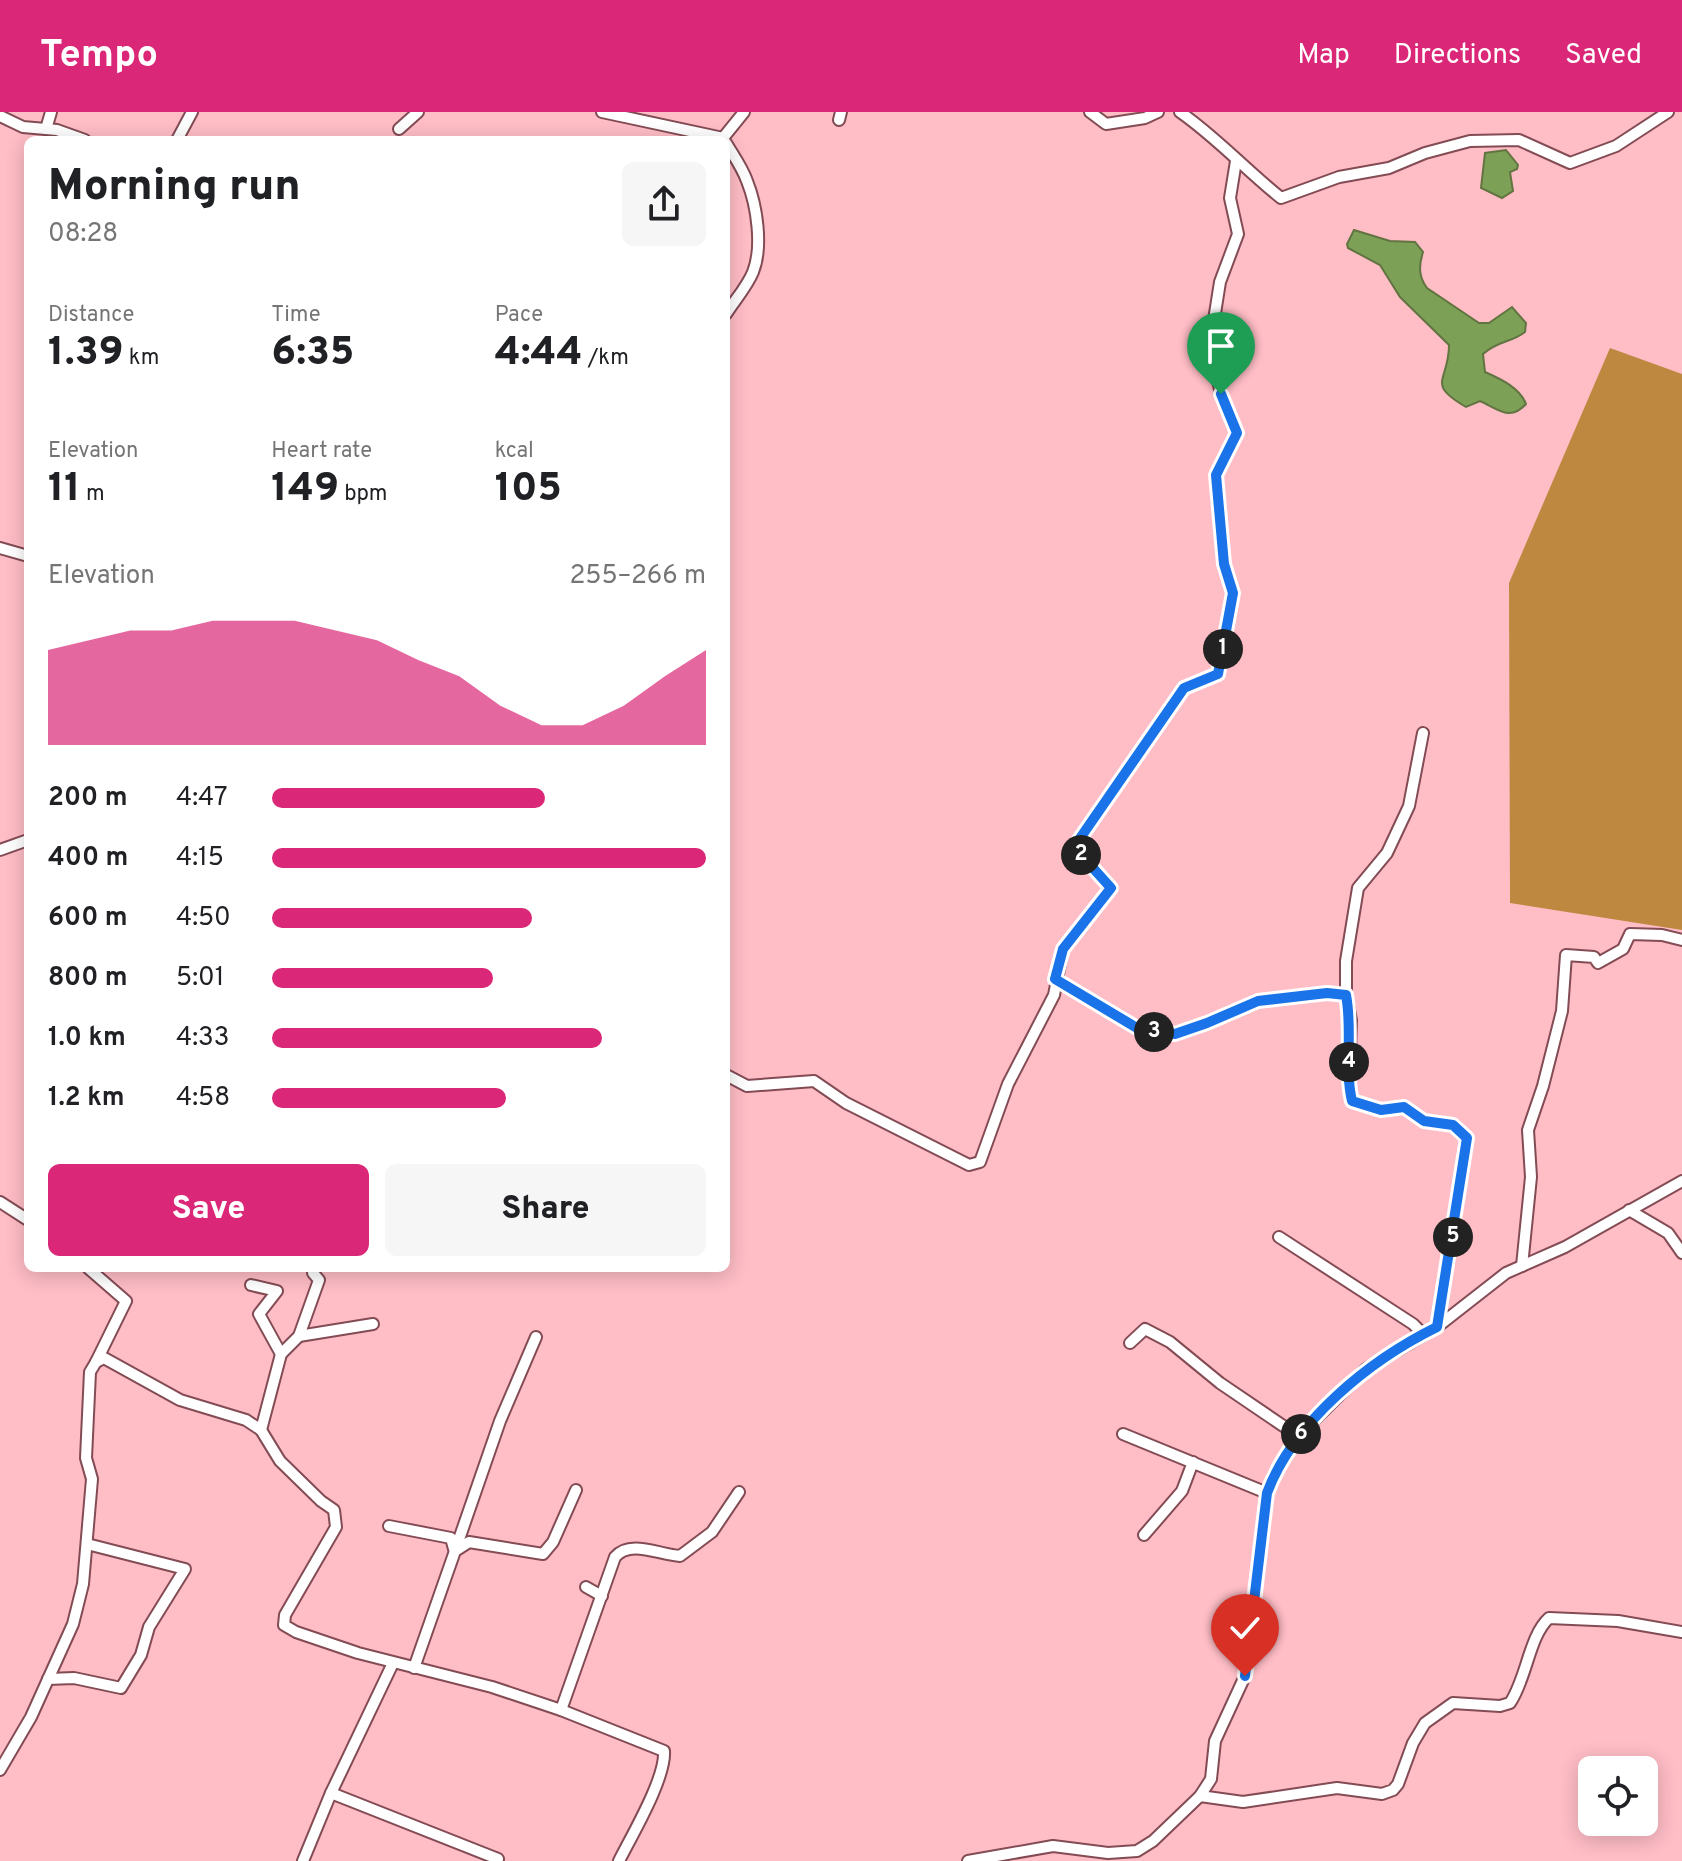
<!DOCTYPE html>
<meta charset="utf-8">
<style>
body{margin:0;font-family:Overpass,sans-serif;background:#f6f6f6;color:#202124;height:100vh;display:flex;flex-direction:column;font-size:30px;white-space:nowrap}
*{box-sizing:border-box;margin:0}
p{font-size:26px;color:#757577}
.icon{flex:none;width:44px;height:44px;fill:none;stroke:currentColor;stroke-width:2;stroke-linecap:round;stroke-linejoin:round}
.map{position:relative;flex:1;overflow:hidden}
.drawer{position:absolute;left:24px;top:24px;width:706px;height:1136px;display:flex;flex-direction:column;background:#fff;border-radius:12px;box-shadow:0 4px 20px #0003}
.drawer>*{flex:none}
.tools{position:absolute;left:1578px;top:1644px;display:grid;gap:16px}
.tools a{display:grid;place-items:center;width:80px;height:80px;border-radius:12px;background:#fff;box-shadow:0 4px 20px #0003;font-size:40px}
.pin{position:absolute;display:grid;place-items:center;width:68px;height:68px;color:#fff;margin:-82px -34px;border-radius:50% 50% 50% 0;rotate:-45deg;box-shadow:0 0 8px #0007}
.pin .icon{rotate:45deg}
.km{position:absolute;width:40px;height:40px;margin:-20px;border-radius:50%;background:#222;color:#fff;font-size:22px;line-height:40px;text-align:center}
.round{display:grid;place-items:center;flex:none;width:84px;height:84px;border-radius:12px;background:#f6f6f6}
.headline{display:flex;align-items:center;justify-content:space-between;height:136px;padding:0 24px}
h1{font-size:44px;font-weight:800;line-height:60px}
.metrics{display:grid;grid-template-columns:repeat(3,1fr);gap:12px;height:136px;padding:8px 24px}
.metrics div{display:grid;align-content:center}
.metrics b{font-size:40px;font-weight:800}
.metrics small{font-size:22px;font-weight:400}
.metrics p{font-size:22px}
.chart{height:224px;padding:16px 24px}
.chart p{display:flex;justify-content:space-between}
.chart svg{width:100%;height:144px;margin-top:8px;fill:#db2777;opacity:.7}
.primary-button{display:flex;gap:16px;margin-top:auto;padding:16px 24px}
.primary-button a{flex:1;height:92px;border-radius:12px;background:#db2777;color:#fff;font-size:32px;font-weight:800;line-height:92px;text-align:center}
.primary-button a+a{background:#f6f6f6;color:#202124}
ul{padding:0 24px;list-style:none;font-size:26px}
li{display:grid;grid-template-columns:128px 96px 1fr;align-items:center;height:60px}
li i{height:20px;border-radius:10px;background:#db2777}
header{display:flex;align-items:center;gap:48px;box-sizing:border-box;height:112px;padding:0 40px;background:#db2777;color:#fff}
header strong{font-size:38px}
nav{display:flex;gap:44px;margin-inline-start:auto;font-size:28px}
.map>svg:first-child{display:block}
</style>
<header>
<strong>Tempo</strong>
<nav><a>Map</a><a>Directions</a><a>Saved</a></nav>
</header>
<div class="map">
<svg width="1682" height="1749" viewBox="0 0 1682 1749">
<rect width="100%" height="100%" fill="#ffbdc6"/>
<polygon fill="#bf8841" points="1610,236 1682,262 1682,818 1510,791 1509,471"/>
<g fill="#7ca055" stroke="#627441" stroke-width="2">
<polygon points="1506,38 1518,53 1517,57 1510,60 1513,79 1502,86 1481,76 1485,41"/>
<path d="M1354,118l36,11 25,1 8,10c-4,13 -5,24 4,36l52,35h10l23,-16 14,16 -1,9c-14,11 -26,8 -42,22l2,18c16,7 35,16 41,32 -16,18 -28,5 -46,-3l-14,6c-41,-24 -17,-25 -17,-62l-49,-48 -20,-32 -32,-17 -1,-4z"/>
</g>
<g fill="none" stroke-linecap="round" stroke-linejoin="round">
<defs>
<g id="street">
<polyline points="602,0 723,26"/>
<polyline points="1090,0 1106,12 1145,6 1158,0"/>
<path d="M1180,0c36,25 66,58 101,86l58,-21 50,-9 36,-15 45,-12 49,-1 51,23 46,-17 52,-34"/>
<polyline points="0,4 23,15 57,18 85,28"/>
<polyline points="839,8 841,0"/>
<polyline points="46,17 51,0"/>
<polyline points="399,17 418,0"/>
<polyline points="723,26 744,0"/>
<polyline points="177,28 192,0"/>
<path d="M726,31c7,12 16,24 21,38 10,25 16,66 6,91 -6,15 -19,29 -27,42"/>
<polyline points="0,436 28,444"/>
<polyline points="1423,621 1409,694 1387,741 1358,776 1346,849 1346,883 1351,908 1349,972 1352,989 1381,998 1404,995 1424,1009 1453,1013 1467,1026 1437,1215"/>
<polyline points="0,738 28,728"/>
<polyline points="1055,867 1142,919 1175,922 1207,911 1258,889 1327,881 1346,883"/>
<polyline points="726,963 747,974 814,969 846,991 969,1053 980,1050 1008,972 1054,883 1063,837 1111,776 1074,735 1184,576 1218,562 1233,481 1224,452 1216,363 1237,321 1221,282 1210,233 1220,170 1238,122 1230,86 1236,49"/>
<polyline points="0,1090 28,1108"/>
<polyline points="1629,1098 1668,1121 1682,1141"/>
<polyline points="1279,1125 1413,1212 1423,1222"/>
<polyline points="1522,1154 1531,1065 1528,1018 1543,974 1562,899 1566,843 1594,845 1598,851 1623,837 1630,822 1662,823 1682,828"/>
<polyline points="88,1156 126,1189 96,1250"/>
<polyline points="251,1173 277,1179 259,1202 281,1242 299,1224 319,1168 313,1161 313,1156"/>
<polyline points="299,1224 373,1212"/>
<polyline points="1130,1231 1145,1217 1170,1230 1220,1271 1298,1324"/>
<polyline points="261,1318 281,1242"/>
<polyline points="1123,1322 1267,1381"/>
<polyline points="389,1414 451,1426 454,1437"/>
<polyline points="1144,1423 1182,1379 1193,1350"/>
<polyline points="456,1436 500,1309 536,1225"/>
<polyline points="586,1475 602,1484"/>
<polyline points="414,1556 455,1439 469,1430 543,1442 553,1430 576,1378"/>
<polyline points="48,1567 74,1566 121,1576 141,1543 149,1515 185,1457 87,1432"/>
<path d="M561,1598l103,41c2,27 -32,84 -45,110"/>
<path d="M0,1658l31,-53 42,-93 10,-40 9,-105 -6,-21 4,-86 6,-10 8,-4 76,42 66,20 15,10 19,31 41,40 13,9 2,17 -51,88 -1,10 12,7 62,21 134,34 69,23 54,-153c15,-18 45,-2 65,-1l32,-24 27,-40"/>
<polyline points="331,1681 498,1747"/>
<path d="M1200,1684l43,6 94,-14 45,6 11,-4 5,-6 15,-41 12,-20 28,-20 47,3 10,-3c17,-25 19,-67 39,-85l69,3 64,11"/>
<polyline points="303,1749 331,1681 393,1551"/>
<polyline points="968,1749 1053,1734 1108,1741 1137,1739 1153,1729 1200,1684 1211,1667 1215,1629 1245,1564 1267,1381 1273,1365 1298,1324 1366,1257 1437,1215 1506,1161 1565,1135 1682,1069"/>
</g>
</defs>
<use href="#street" stroke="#834b54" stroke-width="14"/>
<use href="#street" stroke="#fff" stroke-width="10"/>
</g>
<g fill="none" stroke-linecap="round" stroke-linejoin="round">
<defs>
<path id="route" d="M1221,282l16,39 -21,42 8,89 9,29 -15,81 -34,14 -110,159 37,41 -48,61 -8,30 87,52 33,3 32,-11 51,-22 69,-8 19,2c7,36 -2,71 6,106l29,9 23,-3 20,14 29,4 14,13 -30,189c-67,33 -143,94 -170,166l-22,183"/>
</defs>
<use href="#route" stroke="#fff" stroke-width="16"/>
<use href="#route" stroke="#1a73e8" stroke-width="10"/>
</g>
</svg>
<div class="tools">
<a><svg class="icon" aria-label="locate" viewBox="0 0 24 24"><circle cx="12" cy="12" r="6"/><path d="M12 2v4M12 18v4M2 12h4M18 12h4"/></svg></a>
</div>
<div class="pin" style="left:1221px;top:282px;background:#1e9e55"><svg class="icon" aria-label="arrive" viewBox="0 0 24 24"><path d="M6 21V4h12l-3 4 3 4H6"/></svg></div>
<div class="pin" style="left:1245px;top:1564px;background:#d93025"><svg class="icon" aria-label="check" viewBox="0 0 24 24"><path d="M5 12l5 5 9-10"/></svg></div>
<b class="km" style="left:1223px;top:537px">1</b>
<b class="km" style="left:1081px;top:743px">2</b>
<b class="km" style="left:1154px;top:920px">3</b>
<b class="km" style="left:1349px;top:950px">4</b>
<b class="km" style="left:1453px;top:1125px">5</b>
<b class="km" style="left:1301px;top:1322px">6</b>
<section class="drawer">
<div class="headline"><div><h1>Morning run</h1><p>08:28</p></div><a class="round"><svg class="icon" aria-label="share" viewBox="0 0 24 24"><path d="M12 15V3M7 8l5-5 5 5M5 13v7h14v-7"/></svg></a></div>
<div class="metrics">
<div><p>Distance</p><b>1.39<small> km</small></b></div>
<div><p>Time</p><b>6:35</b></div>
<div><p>Pace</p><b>4:44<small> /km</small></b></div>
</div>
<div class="metrics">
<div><p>Elevation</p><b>11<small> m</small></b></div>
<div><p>Heart rate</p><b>149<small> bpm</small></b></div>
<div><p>kcal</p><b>105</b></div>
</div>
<div class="chart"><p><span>Elevation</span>255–266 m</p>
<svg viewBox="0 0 160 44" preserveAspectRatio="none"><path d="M0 44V15L10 12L20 9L30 9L40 6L50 6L60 6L70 9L80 12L90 18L100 23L110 32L120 38L130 38L140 32L150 23L160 15V44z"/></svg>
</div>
<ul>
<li><b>200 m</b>4:47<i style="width:63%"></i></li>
<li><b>400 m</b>4:15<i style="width:100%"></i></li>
<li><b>600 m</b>4:50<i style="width:60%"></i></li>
<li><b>800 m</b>5:01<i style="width:51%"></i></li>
<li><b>1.0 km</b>4:33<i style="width:76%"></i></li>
<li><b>1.2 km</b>4:58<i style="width:54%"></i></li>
</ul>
<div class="primary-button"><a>Save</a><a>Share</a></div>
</section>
</div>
